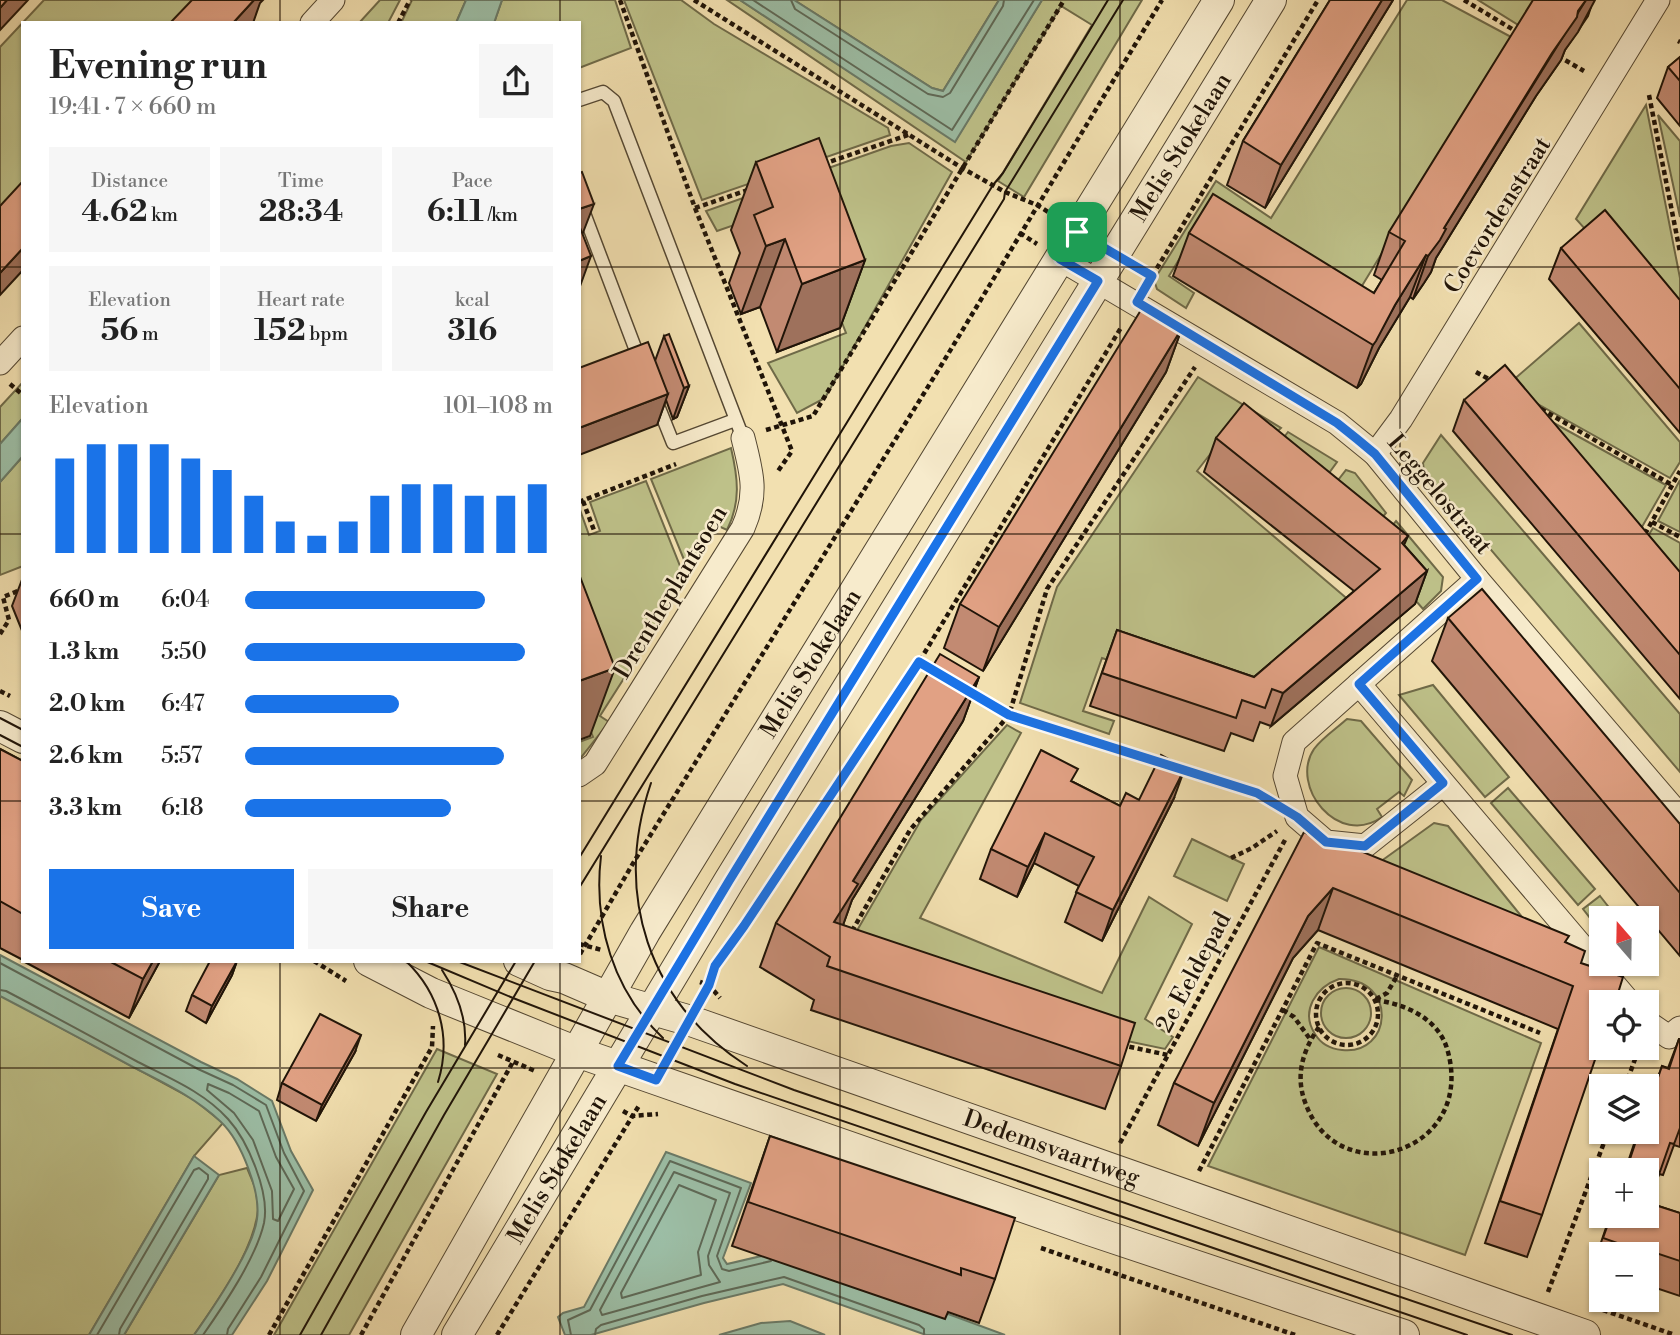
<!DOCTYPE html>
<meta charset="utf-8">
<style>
body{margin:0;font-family:"Libre Bodoni",serif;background:#f6f6f6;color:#222;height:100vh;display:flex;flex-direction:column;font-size:26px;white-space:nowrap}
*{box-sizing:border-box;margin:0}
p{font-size:23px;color:#767676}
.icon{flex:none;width:38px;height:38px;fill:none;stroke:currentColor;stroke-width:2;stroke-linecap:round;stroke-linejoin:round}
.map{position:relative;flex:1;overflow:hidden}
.side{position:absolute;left:21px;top:21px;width:560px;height:942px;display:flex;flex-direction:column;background:#fff;border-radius:0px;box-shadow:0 2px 5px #0004}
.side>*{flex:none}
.needle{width:46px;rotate:340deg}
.controls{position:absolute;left:1589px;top:906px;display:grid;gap:14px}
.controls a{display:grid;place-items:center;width:70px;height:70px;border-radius:0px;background:#fff;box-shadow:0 2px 5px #0004;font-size:35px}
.pin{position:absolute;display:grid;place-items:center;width:60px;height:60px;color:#fff;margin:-30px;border-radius:14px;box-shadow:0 4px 10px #0006}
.round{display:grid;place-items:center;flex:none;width:74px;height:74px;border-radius:0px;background:#f6f6f6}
.headline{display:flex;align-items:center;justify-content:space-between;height:119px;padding:0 28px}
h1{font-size:38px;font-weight:800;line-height:52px}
.stats{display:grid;grid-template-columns:repeat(3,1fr);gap:10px;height:119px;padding:7px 28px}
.stats div{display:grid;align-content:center;border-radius:0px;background:#f6f6f6;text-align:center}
.stats b{font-size:30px;font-weight:800}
.stats small{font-size:19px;font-weight:400}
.stats p{font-size:19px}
.chart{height:196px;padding:14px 28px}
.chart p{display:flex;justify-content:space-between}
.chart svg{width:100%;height:126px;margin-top:7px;stroke:#1a73e8;stroke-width:6}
.button{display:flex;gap:14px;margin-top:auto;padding:14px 28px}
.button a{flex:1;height:80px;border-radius:0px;background:#1a73e8;color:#fff;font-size:28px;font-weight:800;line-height:80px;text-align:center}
.button a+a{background:#f6f6f6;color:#222}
ul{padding:0 28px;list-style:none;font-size:23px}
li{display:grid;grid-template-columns:112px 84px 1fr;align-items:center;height:52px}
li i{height:18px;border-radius:9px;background:#1a73e8}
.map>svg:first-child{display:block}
</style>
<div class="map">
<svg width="1680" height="1335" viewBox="0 0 1680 1335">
<rect width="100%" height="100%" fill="#f2e0b0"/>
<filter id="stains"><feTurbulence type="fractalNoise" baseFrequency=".00286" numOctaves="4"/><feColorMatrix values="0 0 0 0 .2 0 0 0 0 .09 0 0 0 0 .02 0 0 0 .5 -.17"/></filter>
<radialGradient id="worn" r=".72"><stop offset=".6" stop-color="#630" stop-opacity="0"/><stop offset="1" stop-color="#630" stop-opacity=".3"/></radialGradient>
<g fill="#bec189" stroke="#6f6a48" stroke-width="2" fill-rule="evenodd">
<polygon points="44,0 201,0 179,23 23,23 23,185 0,209 0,47"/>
<polygon points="380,0 400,0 388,23 359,23"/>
<polygon points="412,0 466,0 456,23 401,23"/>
<polygon points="502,0 615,0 631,48 579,68 579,23 494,23"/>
<polygon points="624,0 681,0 714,24 888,128 890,135 702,200"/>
<polygon points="727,0 740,0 955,141 1042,0 1142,0 1024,197 998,181 1092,25 1061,6 966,162"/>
<polygon points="794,0 999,0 943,91 932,88"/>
<polygon points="1407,0 1442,0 1513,38 1343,317 1197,230 1169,276 1194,293 1186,308 1157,289 1154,280 1216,181 1271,218"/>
<polygon points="1478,0 1536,0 1520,26"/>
<polygon points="1646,105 1680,278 1680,335 1576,219"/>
<polygon points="1658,115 1680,141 1680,217"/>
<polygon points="909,143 952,172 825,398 797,413 768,363 846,333 795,204 717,231 706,211 891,146"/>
<polygon points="1579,323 1680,442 1680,462 1670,478 1511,389 1511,382"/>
<polygon points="1198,377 1281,428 1258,450 1229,430 1197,471 1351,602 1239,702 1102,658 1083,711 1114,721 1109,734 1020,703 1057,587"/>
<polygon points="23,382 23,418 0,444 0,407"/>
<polygon points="1505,396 1666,485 1627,553"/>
<polygon points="1288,432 1337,462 1313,495 1267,459"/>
<polygon points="1441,435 1680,714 1680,772 1424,471 1423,463"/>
<path d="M731,448c7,30 10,54 -4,82l-13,-6 -27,43 -36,-88z"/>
<polygon points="23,456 23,566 0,575 0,482"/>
<polygon points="1346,470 1355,473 1386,513 1365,539 1321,502"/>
<polygon points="1680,480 1680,532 1658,521"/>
<polygon points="646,481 686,581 600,716 609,722 579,760 579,742 593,737 579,702 579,507 589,535 600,531 590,502"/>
<polygon points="1396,521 1443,577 1441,591 1423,609 1394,576 1375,547"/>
<polygon points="1653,528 1680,543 1680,605 1636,555"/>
<polygon points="1433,685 1509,777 1485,797 1399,695"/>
<path d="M1347,719l14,2 51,59 -8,16 -5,-4 -22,17 5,8c-44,31 -93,-31 -68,-68 8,-11 23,-21 33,-30z"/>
<polygon points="1007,725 1021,733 920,918 1102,993 1149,897 1192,924 1145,1019 1173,1037 1165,1049 1079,1031 855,934 921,820"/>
<polygon points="1508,788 1595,889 1578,905 1491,803"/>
<polygon points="1434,823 1448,826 1522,917 1552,949 1373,867"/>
<polygon points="1192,839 1244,864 1227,901 1174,876"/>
<polygon points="1600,896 1618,919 1601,919 1601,932 1583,909"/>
<path d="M1319,947l222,96 -76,212 -257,-89zM1339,979c60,-1 53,77 3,71 -11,-1 -21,-6 -27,-16 -15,-23 1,-47 24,-55z"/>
<circle cx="1346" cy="1013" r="25"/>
<polygon points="0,995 193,1099 223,1123 194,1156 89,1335 0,1335"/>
<polygon points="437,1049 497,1074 349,1335 274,1335"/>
<path d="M247,1168c3,8 8,17 10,26 9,41 -40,108 -63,141h-70l95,-160z"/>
</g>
<g fill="#9cbea6" stroke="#6a7a67" stroke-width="2">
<polygon points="466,0 502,0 494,23 456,23"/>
<polygon points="740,0 794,0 932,88 943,91 999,0 1042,0 955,142"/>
<polygon points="23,418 23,456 0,482 0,444"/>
<path d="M0,955l201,107 36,17 35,22 19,50 22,39 -46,91 -35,54h-38c19,-27 59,-85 63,-116 4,-27 -16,-78 -36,-97 -26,-25 -59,-40 -90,-56 -44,-24 -87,-47 -131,-70z"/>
<polygon points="666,1152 751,1183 723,1258 727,1264 770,1254 807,1262 1005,1335 926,1335 783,1284 704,1303 591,1335 565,1335 558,1317 563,1313 584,1307"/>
<polygon points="194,1156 219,1175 124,1335 89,1335"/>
<polygon points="790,1321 825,1335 719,1335 761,1323"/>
</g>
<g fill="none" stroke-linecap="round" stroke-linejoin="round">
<g stroke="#5e6957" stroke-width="2">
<polyline points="753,0 952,130 1034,0"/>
<polyline points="791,0 795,9 928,94 943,97 950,93 1003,6 1004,0"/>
<polyline points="0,963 198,1069 233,1085 266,1105 284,1153 304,1191 261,1277 228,1329 227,1335"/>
<path d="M0,990l6,1c44,23 88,47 132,71 31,16 66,30 90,57 20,22 42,74 36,104 -8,35 -40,82 -61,112"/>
<polygon points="208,1084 229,1093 259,1111 276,1157 294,1189 278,1221 273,1219 272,1191 253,1140 234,1113 207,1090"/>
<polygon points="674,1172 730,1193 708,1256 709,1265 720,1282 602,1315 600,1310"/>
<polygon points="679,1185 716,1200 698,1252 701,1275 622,1298 621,1293"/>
<polyline points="97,1335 194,1170 199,1168 208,1175 208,1179 120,1329 119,1335"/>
<polyline points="571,1335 568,1320 590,1310 670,1161 741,1188 717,1256 722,1269 729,1271 771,1261"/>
<polyline points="595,1335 596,1329 601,1325 702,1296 784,1277 919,1325 924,1329 924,1335"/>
</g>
<defs>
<g id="service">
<polyline points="579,100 603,92 614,101 743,438"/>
<polyline points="579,200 640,361"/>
<polyline points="655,398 673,443 735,420"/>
</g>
<g id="minor">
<polyline points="312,23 333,0"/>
<polyline points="1060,259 1337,423 1375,454 1477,579 1680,816"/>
<polyline points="0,363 23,338"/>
<polyline points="1375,454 1401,419 1658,0"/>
<polyline points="1477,579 1359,684 1630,1003"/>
<polyline points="1359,684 1294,742 1285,776 1297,817 1326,842 1365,846 1443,784"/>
<path d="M579,775l16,-11 148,-236c15,-34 9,-55 0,-90"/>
<polyline points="1647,1022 1669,1037 1680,1028"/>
</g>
<g id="tertiary">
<polyline points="0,726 23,738"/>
<polyline points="369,961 431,993 577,1052 1089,1230 1404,1335"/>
<path id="s1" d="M519,961l31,14 14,3 44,19 83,24 894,314"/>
<path id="s2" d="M416,1335l229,-403 574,-932"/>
<path id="s3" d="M457,1335l272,-454 542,-881"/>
</g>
</defs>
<use href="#service" stroke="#544732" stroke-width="15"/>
<use href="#minor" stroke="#544732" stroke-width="25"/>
<use href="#tertiary" stroke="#544732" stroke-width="32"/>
<g stroke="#201408" stroke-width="4.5" stroke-dasharray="5 3.5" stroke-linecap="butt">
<polyline points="620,0 695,208 792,451 778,471"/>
<polyline points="694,0 962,168 1005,192 1037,205 1053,215"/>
<polyline points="1464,0 1517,32"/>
<polyline points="398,23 410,0"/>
<polyline points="1678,41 1680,42"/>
<polyline points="1558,56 1584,71"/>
<polyline points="1649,95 1680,252"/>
<polyline points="823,164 911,134"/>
<polyline points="695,208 748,190"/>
<polyline points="1020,233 1037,244"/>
<polyline points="1148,283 1318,0"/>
<polyline points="1476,372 1494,382"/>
<polyline points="10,384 23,395"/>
<polyline points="1541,409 1672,485"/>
<polyline points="766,430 813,416 1064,0"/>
<polyline points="583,501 595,533"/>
<polyline points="579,502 676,464"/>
<polyline points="1652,522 1680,537"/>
<polyline points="1645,534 1680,471"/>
<polyline points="0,634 9,620 3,597 23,589"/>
<polyline points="919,662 936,672"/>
<polyline points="0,691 10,696"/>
<polyline points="967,691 1009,715 1161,763"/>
<polyline points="1180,769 1264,798"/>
<polyline points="1231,858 1252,848 1277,831"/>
<polyline points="852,931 910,830 1009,715 1047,589 1195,367"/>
<polyline points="579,944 602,950"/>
<polyline points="580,954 635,860 939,369 1162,0"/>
<polyline points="721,957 919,662 1122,326"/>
<polyline points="314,961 346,981"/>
<polyline points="700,982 709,985 720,998"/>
<circle cx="1347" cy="1014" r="31"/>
<polyline points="703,997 715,966"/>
<polyline points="1376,999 1387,993 1397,976"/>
<polyline points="1283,1010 1294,1017 1310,1039"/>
<path d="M1319,1027c-16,23 -24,48 -14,75 32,92 170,52 143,-50 -8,-33 -42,-48 -73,-52"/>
<polyline points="1121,1045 1168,1055"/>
<polyline points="498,1055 535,1071"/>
<polyline points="1625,1087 1639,1048"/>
<polyline points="623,1111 632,1116 658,1114"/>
<polyline points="1120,1143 1285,840"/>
<polyline points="1199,1171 1317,943 1540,1033"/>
<polyline points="1041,1248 1295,1335"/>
<polyline points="1548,1292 1608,1132"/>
<polyline points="1603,1310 1675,1335"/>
<polyline points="269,1335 432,1047 433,1026"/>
<polyline points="361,1335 514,1060"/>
<polyline points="497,1335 640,1104"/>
</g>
<use href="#service" stroke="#f7ebcc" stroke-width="12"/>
<use href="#minor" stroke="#f7ebcc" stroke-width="23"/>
<use href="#tertiary" stroke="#f7ebcc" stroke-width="30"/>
<g stroke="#201408" stroke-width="2">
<polyline points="0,718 23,730"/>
<polyline points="0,735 23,747"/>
<path d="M651,783c-38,111 -3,219 96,283"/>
<path d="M601,856c-8,67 12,135 62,182"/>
<polyline points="579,858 993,185 1003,173 1108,0"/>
<polyline points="579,888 1004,199 1005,192 1123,0"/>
<path d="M406,961c33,32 46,76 32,121"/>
<polyline points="425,961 513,998 735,1084 1467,1335"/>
<polyline points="457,961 794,1090 1512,1335"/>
<path d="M442,970c15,23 25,47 23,75"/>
<polyline points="300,1335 426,1112 516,961"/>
<polyline points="321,1335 444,1115 535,961"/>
</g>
</g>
<g fill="#c28a72" stroke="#201408" stroke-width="2">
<polygon points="1330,0 1393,0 1265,208 1227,185 1243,141"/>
<polygon points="1591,7 1588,16 1565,50 1561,60 1536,96 1436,258 1431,272 1424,283 1413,299 1410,297 1379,348 1361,384 1357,388 1173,276 1189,233 1374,293 1382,280 1374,275 1389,232"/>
<polygon points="1680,57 1680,126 1657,98 1668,67"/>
<polygon points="756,162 865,260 840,328 777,352 760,307 741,314 729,283 740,253 731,230"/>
<polygon points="1561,248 1680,300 1680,433 1549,279"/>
<polygon points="1182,328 1166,372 983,671 944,648 960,604"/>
<polygon points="664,336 689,386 677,417 673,419 666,400 657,425 655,361"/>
<polygon points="1464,400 1680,572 1680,699 1453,431"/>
<polygon points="1216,438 1408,536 1404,545 1427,571 1415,604 1271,726 1260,722 1253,741 1231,733 1224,751 1090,706 1117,630 1254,677 1354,591 1204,472"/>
<polygon points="23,577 23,633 12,606"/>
<polygon points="1448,618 1680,824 1680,956 1432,661"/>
<polygon points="979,677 963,721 852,900 843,925 1121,1066 1105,1109 811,1010 814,1000 760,967 776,923"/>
<polygon points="0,749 23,761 23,960 0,948"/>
<polygon points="1073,782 1120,806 1139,800 1174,798 1102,941 1065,922 1079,886 1034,863 1017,897 980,879 991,849"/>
<polygon points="1333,847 1567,943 1581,963 1542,1215 1527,1257 1485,1243 1558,1029 1318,930 1293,958 1198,1146 1158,1125 1174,1083"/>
<polygon points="23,961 160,961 129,1018"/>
<polygon points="237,961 232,975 206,1023 186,1011 192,995"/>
<polygon points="1679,1039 1680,1039 1680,1147 1674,1145 1663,1175 1659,1174 1649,1203 1680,1213 1680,1296 1647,1285 1647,1255 1601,1255 1601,1273 1592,1269 1610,1216 1647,1216 1647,1171 1625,1171 1638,1132 1647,1132 1647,1108 1662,1066 1668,1068"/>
<polygon points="355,1052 316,1121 277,1100 282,1083"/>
<polygon points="770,1136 995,1279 979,1323 948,1312 945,1319 732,1246"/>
</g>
<g fill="#9e715c" stroke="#201408" stroke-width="2">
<polygon points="7,0 28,0 0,30 0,8"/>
<polygon points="254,0 263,0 260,3 253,23 233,23"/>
<polygon points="1382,0 1393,0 1265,208 1281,165"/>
<polygon points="1586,0 1595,0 1578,32 1565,50 1561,60 1536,96 1436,258 1431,272 1424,283 1413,299 1428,256 1444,228"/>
<polygon points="594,204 579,243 579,209"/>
<polygon points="785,239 760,307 741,314 766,246"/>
<polygon points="23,248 23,270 0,295 0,273"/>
<polygon points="1426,255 1410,297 1379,348 1361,384 1357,388 1373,345 1395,305"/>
<polygon points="591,256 579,289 579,261"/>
<polygon points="865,260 840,328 777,352 802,284"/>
<polygon points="1182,328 1166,372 983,671 999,627"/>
<polygon points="689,386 677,417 673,419 684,388"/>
<polygon points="668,394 657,425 579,455 579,428"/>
<polygon points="1427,571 1415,604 1271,726 1283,693"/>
<polygon points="615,668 590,736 579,740 579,681"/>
<polygon points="979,677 963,721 852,900 842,928 834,922 853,881"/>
<polygon points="1185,768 1174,798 1102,941 1113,910"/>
<polygon points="1045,833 1034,863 1017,897 1028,867"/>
<polygon points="1333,888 1318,930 1293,958 1198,1146 1214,1103 1308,916"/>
<polygon points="153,961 160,961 129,1018 143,979"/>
<polygon points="237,961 232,975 206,1023 212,1006"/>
<polygon points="361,1035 355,1052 316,1121 322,1105"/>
</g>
<g fill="#e1a184" stroke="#201408" stroke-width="2">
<polygon points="0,0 7,0 0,8"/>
<polygon points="192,0 254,0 233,23 170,23"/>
<polygon points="1330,0 1382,0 1281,165 1243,141"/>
<polygon points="1533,0 1586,0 1578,11 1577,17 1552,53 1444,228 1446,229 1440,240 1428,256 1426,255 1395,305 1376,341 1373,345 1189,233 1213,194 1374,293 1405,241 1389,232"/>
<polygon points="1680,57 1680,81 1668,67"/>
<polygon points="819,138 865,260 802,284 785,239 766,246 754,215 773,207 756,162"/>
<polygon points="582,172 594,204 579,209 579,173"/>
<polygon points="23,181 23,248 0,273 0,206"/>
<polygon points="1605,210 1680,300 1680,389 1561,248"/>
<polygon points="579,225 591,256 579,261"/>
<polygon points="1144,305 1182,328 999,627 960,604"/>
<polygon points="669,334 689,386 684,388 664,336"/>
<polygon points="648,342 668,394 579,428 579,368"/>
<polygon points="1505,365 1680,572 1680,655 1464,400"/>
<polygon points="1244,403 1408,536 1402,543 1427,571 1283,693 1272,689 1265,708 1242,700 1236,718 1102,673 1117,630 1254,677 1380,569 1216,438"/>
<polygon points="579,574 615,668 579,681"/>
<polygon points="1482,589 1680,824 1680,893 1448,618"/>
<polygon points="940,654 979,677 853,881 858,884 834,922 1135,1023 1121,1066 827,966 830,957 776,923"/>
<polygon points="0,749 23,761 23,914 0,901"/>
<polygon points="1041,750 1078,769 1071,781 1120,806 1126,793 1139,800 1161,755 1185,768 1113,910 1076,892 1094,857 1045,833 1028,867 991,849"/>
<polygon points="1304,832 1333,847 1336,841 1569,936 1565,942 1585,951 1581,963 1623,977 1615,1003 1601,1003 1601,1042 1542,1215 1500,1201 1573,986 1333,888 1308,916 1214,1103 1174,1083"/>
<polygon points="109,961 153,961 143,979"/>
<polygon points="210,961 237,961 212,1006 192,995"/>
<polygon points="320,1014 361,1035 322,1105 282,1083"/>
<polygon points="1679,1039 1680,1039 1680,1128 1674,1144 1670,1143 1649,1203 1680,1213 1680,1261 1635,1246 1634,1249 1603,1238 1611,1216 1647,1216 1647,1171 1626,1171 1639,1132 1647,1132 1647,1110 1662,1066 1669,1069"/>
<polygon points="770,1136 1015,1218 995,1279 961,1268 961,1275 748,1202"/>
</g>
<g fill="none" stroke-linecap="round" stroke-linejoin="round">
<defs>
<polygon id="route" points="1077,232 1152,276 1137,302 1337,423 1357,439 1375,454 1477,579 1359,684 1443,783 1365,846 1326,842 1297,817 1257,793 1009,715 919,662 744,926 715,966 709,985 656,1080 618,1066 729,881 1098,281 1060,259"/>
</defs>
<use href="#route" stroke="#fff" stroke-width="14"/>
<use href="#route" stroke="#1a73e8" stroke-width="9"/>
</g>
<path fill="none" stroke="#201408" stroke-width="2" stroke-opacity="0.55" d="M280,0v23M560,0v23M840,0v1335M1120,0v1335M1400,0v1335M0,267h23M579,267h1101M0,534h23M579,534h1101M0,801h23M579,801h1101M280,961v374M560,961v374M0,1068h1680"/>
<g text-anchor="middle" stroke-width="5" stroke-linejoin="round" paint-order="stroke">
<g font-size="24" fill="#201408" stroke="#f7ebcc">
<text dy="8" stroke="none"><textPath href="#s3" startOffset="1391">Melis Stokelaan</textPath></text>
<text transform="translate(1497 215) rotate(-58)" y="8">Coevordenstraat</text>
<text transform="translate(1440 494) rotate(50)" y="8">Leggelostraat</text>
<text transform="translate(670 592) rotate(-59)" y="8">Drentheplantsoen</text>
<text dy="8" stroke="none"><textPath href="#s2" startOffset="779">Melis Stokelaan</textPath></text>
<text transform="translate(1193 972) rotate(-62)" y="8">2e Eeldepad</text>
<text dy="8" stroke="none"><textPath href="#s1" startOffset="565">Dedemsvaartweg</textPath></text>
<text dy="8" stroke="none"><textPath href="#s3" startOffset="194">Melis Stokelaan</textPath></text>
</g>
</g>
<rect width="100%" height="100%" filter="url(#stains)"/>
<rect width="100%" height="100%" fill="url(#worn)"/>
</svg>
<div class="controls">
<a><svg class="needle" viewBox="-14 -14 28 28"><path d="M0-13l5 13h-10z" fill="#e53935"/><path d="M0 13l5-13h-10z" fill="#767676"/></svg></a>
<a><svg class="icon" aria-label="locate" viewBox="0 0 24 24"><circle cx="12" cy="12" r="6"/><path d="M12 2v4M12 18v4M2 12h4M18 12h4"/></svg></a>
<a><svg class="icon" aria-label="layers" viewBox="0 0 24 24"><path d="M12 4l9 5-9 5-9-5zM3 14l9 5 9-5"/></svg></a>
<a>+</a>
<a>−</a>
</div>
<div class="pin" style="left:1077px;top:232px;background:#1e9e55"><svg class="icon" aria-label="arrive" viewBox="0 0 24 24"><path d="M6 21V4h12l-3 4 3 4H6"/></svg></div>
<section class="side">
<div class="headline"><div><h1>Evening run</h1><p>19:41 · 7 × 660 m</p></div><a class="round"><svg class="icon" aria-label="share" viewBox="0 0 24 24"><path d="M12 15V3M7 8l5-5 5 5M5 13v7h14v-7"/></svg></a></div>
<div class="stats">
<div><p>Distance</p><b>4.62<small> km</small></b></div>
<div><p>Time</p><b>28:34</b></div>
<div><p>Pace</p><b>6:11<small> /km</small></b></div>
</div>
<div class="stats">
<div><p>Elevation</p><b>56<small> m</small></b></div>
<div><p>Heart rate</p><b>152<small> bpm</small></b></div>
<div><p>kcal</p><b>316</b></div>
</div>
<div class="chart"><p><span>Elevation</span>101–108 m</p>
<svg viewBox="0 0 160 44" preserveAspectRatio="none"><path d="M5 44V11M15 44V6M25 44V6M35 44V6M45 44V11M55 44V15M65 44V24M75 44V33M85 44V38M95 44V33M105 44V24M115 44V20M125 44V20M135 44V24M145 44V24M155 44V20"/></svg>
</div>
<ul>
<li><b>660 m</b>6:04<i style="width:78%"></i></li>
<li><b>1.3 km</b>5:50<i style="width:91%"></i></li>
<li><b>2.0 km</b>6:47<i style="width:50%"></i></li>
<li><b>2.6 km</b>5:57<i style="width:84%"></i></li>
<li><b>3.3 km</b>6:18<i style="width:67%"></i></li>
</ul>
<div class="button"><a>Save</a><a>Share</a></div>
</section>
</div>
